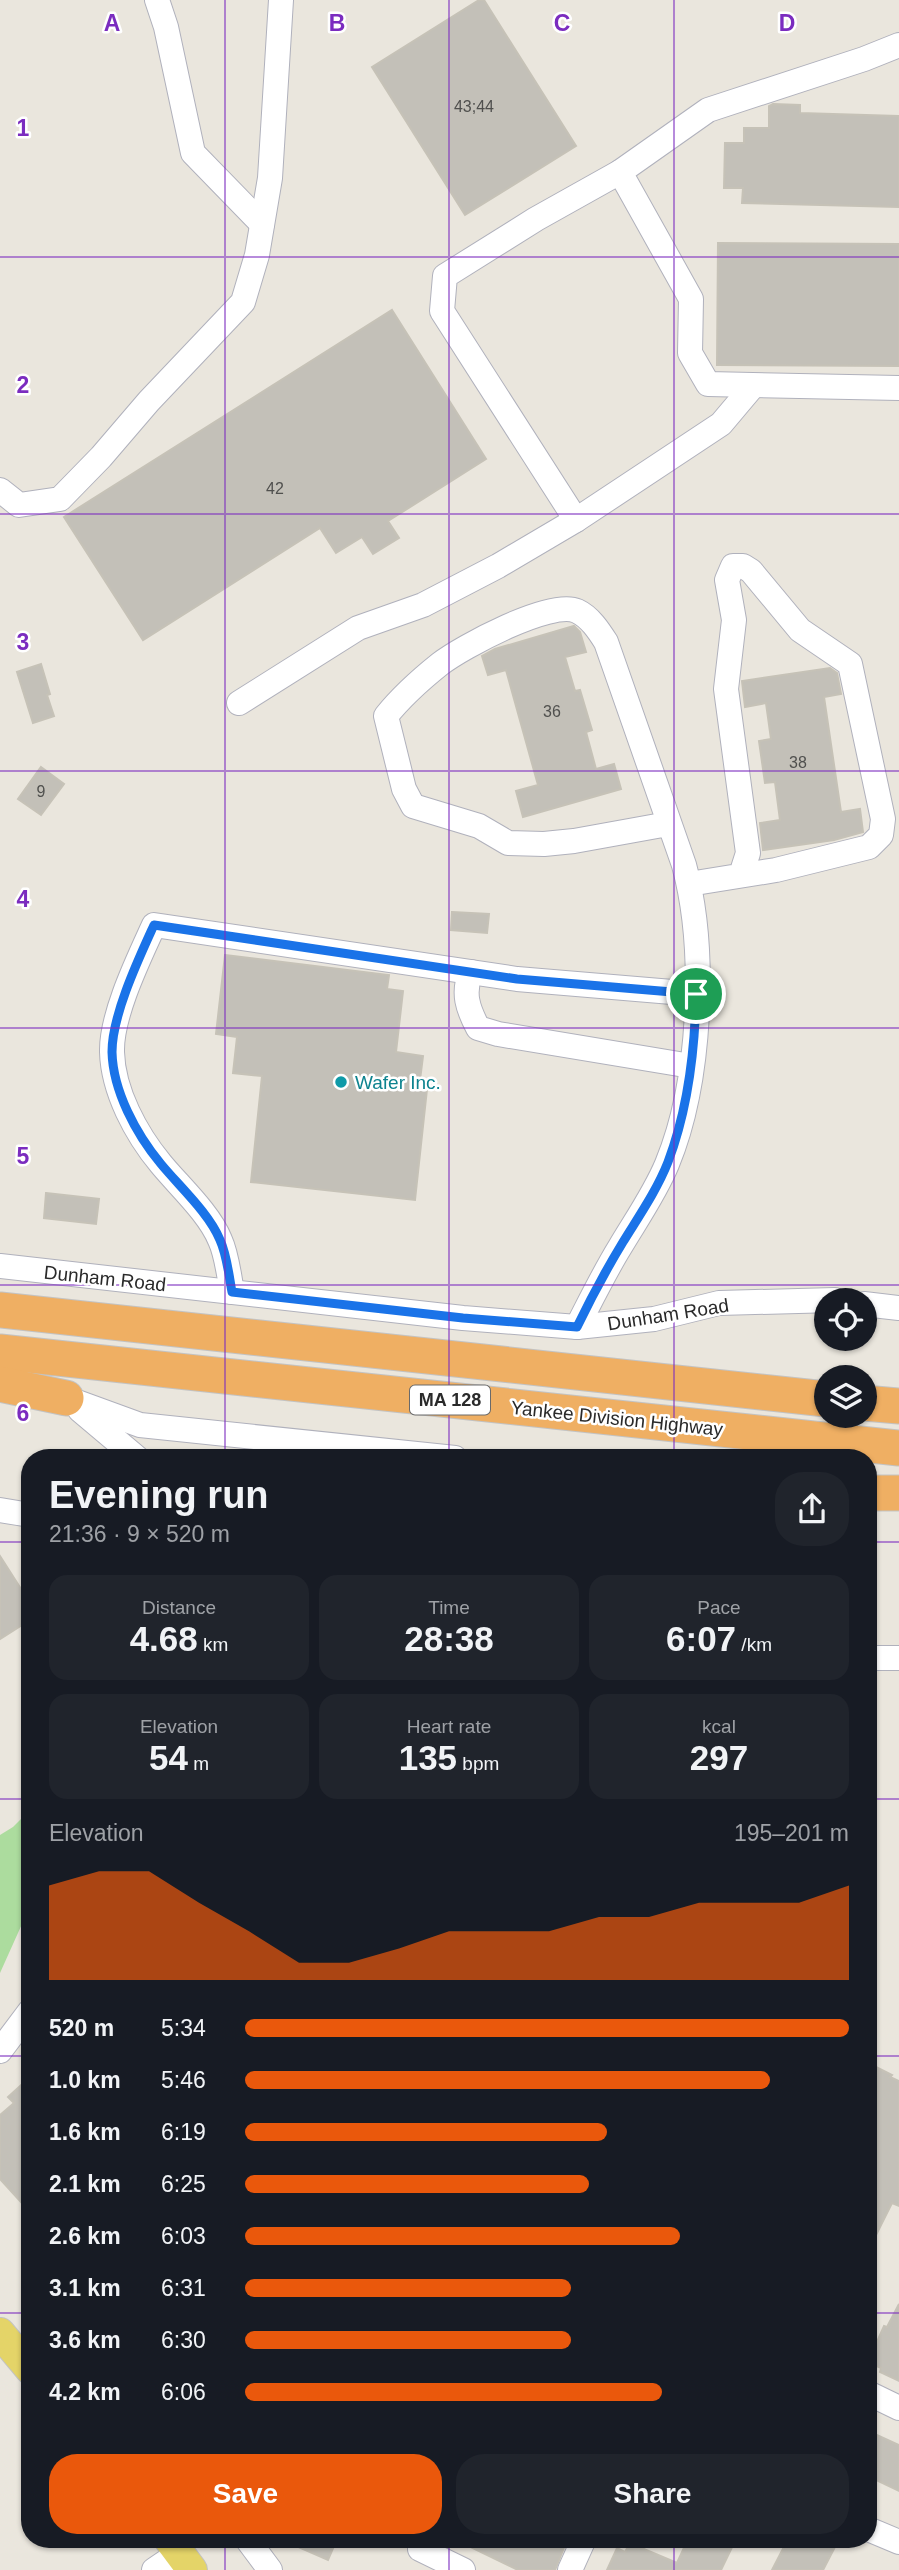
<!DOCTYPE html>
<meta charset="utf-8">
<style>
body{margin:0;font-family:Arial,sans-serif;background:#20242c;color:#f1f3f6;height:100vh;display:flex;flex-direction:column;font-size:26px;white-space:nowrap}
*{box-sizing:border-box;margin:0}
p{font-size:23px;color:#9ea1a6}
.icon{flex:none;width:38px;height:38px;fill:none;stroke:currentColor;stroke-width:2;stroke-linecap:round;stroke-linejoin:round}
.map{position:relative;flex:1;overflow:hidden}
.drawer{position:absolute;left:21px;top:1449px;width:856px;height:1099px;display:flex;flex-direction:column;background:#171b24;border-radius:28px;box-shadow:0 2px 5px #0004}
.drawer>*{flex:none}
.controls{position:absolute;left:814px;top:1288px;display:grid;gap:14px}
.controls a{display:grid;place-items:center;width:63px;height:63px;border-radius:50%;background:#171b24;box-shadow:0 2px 5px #0004;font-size:35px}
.pin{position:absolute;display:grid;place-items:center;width:60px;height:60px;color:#fff;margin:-30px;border:4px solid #fff;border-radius:50%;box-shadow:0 2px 7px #0007}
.round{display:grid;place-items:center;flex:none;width:74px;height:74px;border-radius:28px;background:#20242c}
.overview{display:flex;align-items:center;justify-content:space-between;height:119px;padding:0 28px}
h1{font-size:38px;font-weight:700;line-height:52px}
.stats{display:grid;grid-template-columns:repeat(3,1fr);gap:10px;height:119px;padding:7px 28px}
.stats div{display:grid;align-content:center;border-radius:18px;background:#20242c;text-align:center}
.stats b{font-size:35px;font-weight:700}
.stats small{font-size:19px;font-weight:400}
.stats p{font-size:19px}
.chart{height:196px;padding:14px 28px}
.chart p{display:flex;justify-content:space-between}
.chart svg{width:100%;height:126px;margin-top:7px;fill:#ea580c;opacity:.7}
.cta{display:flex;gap:14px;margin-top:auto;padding:14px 28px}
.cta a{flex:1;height:80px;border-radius:28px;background:#ea580c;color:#fff;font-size:28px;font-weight:700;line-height:80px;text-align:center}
.cta a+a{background:#20242c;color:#f1f3f6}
ul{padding:0 28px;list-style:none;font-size:23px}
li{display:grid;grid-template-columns:112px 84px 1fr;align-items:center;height:52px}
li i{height:18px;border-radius:9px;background:#ea580c}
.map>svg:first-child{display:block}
</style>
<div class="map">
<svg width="899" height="2570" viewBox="0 0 899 2570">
<rect width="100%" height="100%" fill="#eae6dd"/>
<polygon fill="#acdc9e" points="30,1810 30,1888 22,1924 0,1973 0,1835 13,1827"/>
<g fill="#c3c0b8" stroke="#c6c2b7" stroke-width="2">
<polygon points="479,0 484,0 576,146 465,215 372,67"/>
<polygon points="773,104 800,105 800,113 899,116 899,207 742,203 743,188 724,188 725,143 744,143 744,128 769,128 769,106"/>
<polygon points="718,243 899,244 899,366 717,365"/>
<polygon points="392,310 486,459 388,521 399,538 373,554 362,537 336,553 320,528 143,640 64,517"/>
<polygon points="574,626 580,632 586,652 565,657 575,691 580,690 592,730 586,732 596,769 614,764 621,789 523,817 516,791 538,785 506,670 488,675 482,656 495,649"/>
<polygon points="41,664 50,694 47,695 54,716 33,723 17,672"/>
<polygon points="830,668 837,673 841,694 824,697 841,812 860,809 863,832 834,840 763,850 760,823 780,820 775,782 765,783 759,741 771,739 766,703 745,707 742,681"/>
<polygon points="41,767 64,784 41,815 18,799"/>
<polygon points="452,912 489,914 487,933 451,930"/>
<polygon points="225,955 389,975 387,989 403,991 396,1052 423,1056 419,1088 427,1089 415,1200 251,1182 262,1076 233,1073 237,1037 216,1034"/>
<polygon points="46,1193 99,1199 96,1224 44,1218"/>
<polygon points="0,1556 30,1603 30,1620 0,1639"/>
<polygon points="868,2063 892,2075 890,2077 899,2081 899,2206 892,2203 868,2251"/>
<polygon points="30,2077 30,2194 21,2202 0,2179 0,2115 14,2103 8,2097"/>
<polygon points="899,2304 899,2381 880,2372 881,2368 868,2362 884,2326 887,2327"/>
<polygon points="868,2431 899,2445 899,2491 868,2476"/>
<polygon points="280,2539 337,2539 328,2560"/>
<polygon points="454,2539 552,2539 565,2545 555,2570 518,2570"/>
<polygon points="688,2539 736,2539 721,2570 607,2570 617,2548 625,2552 630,2543 677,2563"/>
<polygon points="788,2539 821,2539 835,2547 823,2570 772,2570"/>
</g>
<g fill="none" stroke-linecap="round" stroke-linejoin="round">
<defs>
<g id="minor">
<polyline points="157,0 166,27 193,153 262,224"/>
<polyline points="899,45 864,59 708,110 620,172 691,299 690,353 708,384 899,388"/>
<polyline points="0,490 19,505 60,499 101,457 149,401 243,302 257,255 270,178 281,0"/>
<polyline points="576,520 442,311 445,276 536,219 620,172"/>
<polyline points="239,703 358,628 423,605 498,566 576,520 721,424 753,386"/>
<polyline points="689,884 776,870 869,847 881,835 883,819 850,664 800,630 751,571 743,566 733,566 727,580 734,620 726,689 748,853 741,875"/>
<path d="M471,972c-9,21 -3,37 7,56l20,6 193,32"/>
<polyline points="0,1266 463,1318 577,1327 654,1319 719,1303 835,1300"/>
<path d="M232,1292c-3,-16 -5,-37 -12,-52 -11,-27 -41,-54 -59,-76 -25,-30 -48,-73 -49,-112 -1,-37 27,-94 42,-127l363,54 179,15"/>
<polyline points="864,1304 899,1308"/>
<path d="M577,1327c14,-27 27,-54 43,-80 16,-27 35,-54 47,-83 34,-82 40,-214 17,-299l-78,-223c-7,-11 -16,-25 -29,-31 -26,-12 -115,36 -137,53 -20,16 -38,32 -54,52l18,73 9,17 66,20 29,17 36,1 30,-3 94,-17"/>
<polyline points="66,1398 140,1425 455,1458"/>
<polyline points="80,1410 137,1458"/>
<polyline points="0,1510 30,1515"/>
<polyline points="868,1658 899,1658"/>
<polyline points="0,2051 30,2011"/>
<polyline points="868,2393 899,2408"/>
<polyline points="868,2529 899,2542"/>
<polyline points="247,2539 270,2570"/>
<polyline points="420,2549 463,2570"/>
<polyline points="154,2570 179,2553"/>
<polyline points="570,2570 584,2539"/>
</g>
<g id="major">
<polyline points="0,2333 30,2369"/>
<polyline points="169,2539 192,2570"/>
</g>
<g id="highway">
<polyline points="0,1310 826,1399"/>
<polyline points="0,1352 899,1448"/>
<polyline points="0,1384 66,1398"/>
<polyline points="864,1403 899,1406"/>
<polyline points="868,1493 899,1493"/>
</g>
</defs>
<use href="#minor" stroke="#b0b1bc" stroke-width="26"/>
<use href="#major" stroke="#c3c3c3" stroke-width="32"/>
<use href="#highway" stroke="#c3c3c3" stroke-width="37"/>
<use href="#minor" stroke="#fff" stroke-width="24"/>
<use href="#major" stroke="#e4d468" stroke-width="30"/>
<use href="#highway" stroke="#efaf63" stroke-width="35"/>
</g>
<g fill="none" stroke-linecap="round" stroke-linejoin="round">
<defs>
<path id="route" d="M154,925l363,54 179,15c-1,56 -8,115 -28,168 -11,28 -29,54 -45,80 -17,28 -32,56 -46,85l-114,-9 -231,-26c-3,-16 -5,-37 -12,-52 -11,-27 -41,-54 -59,-76 -25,-30 -48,-73 -49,-112 0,-37 27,-94 42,-127z"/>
</defs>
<use href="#route" stroke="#fff" stroke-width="14"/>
<use href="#route" stroke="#1a73e8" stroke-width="9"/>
</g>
<path fill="none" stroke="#7b2cbf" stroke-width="2" stroke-opacity="0.55" d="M225,0v1458M449,0v1458M674,0v1458M0,257h899M0,514h899M0,771h899M0,1028h899M0,1285h899M0,1542h30M868,1542h31M0,1799h30M868,1799h31M0,2056h30M868,2056h31M0,2313h30M868,2313h31M225,2539v31M449,2539v31M674,2539v31"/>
<circle fill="#0f9aa8" stroke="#fff" stroke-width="2.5" cx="341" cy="1082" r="7"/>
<g text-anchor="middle" stroke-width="5" stroke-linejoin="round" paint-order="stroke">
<g font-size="16" fill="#50504e">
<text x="474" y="112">43;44</text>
<text x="275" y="494">42</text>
<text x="552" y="717">36</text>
<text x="798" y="768">38</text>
<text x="41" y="797">9</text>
</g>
<rect fill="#fff" stroke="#6a6a6a" stroke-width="2" x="410" y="1385.5" width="80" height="29" rx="5"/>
<g font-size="18" font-weight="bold" fill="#2a2a2a">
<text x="450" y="1406">MA 128</text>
</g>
<g font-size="19" fill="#0d838f" stroke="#fff" text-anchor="start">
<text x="355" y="1089">Wafer Inc.</text>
</g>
<g font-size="19" fill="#2a2a2a" stroke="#fff">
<text transform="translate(105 1278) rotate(6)" y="7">Dunham Road</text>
<text transform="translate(668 1314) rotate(-9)" y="7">Dunham Road</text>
<text transform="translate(617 1418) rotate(6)" y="7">Yankee Division Highway</text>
</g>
</g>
<g font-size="23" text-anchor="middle" font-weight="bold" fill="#7b2cbf" stroke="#fff" stroke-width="5" stroke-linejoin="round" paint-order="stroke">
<text x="112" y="31">A</text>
<text x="337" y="31">B</text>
<text x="562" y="31">C</text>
<text x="787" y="31">D</text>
<text x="23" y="136">1</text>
<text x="23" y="393">2</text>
<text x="23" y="650">3</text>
<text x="23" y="907">4</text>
<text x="23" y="1164">5</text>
<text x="23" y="1421">6</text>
</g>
</svg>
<div class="controls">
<a><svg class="icon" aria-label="locate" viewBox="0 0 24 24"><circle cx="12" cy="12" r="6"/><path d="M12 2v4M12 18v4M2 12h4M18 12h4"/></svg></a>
<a><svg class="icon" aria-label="layers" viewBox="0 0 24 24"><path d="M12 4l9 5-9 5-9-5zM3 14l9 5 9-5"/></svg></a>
</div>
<div class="pin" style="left:696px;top:994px;background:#1e9e55"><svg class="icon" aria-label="arrive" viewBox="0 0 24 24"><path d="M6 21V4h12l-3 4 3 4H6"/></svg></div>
<section class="drawer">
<div class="overview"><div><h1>Evening run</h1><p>21:36 · 9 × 520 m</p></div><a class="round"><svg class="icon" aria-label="share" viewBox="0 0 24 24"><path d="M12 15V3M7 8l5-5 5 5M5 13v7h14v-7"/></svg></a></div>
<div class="stats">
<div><p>Distance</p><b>4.68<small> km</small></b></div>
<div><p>Time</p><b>28:38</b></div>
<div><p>Pace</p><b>6:07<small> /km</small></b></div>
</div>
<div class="stats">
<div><p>Elevation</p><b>54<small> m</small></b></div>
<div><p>Heart rate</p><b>135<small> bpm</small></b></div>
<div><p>kcal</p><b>297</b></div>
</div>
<div class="chart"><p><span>Elevation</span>195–201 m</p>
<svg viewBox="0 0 160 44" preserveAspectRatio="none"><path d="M0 44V11L10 6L20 6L30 17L40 27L50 38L60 38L70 33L80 27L90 27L100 27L110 22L120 22L130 17L140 17L150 17L160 11V44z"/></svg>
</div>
<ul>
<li><b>520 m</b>5:34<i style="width:100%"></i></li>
<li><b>1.0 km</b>5:46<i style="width:87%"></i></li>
<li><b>1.6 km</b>6:19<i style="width:60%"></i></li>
<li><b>2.1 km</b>6:25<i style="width:57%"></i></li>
<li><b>2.6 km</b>6:03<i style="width:72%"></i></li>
<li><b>3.1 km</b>6:31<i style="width:54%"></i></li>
<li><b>3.6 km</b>6:30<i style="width:54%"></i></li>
<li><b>4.2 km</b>6:06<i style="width:69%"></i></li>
</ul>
<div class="cta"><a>Save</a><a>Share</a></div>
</section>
</div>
